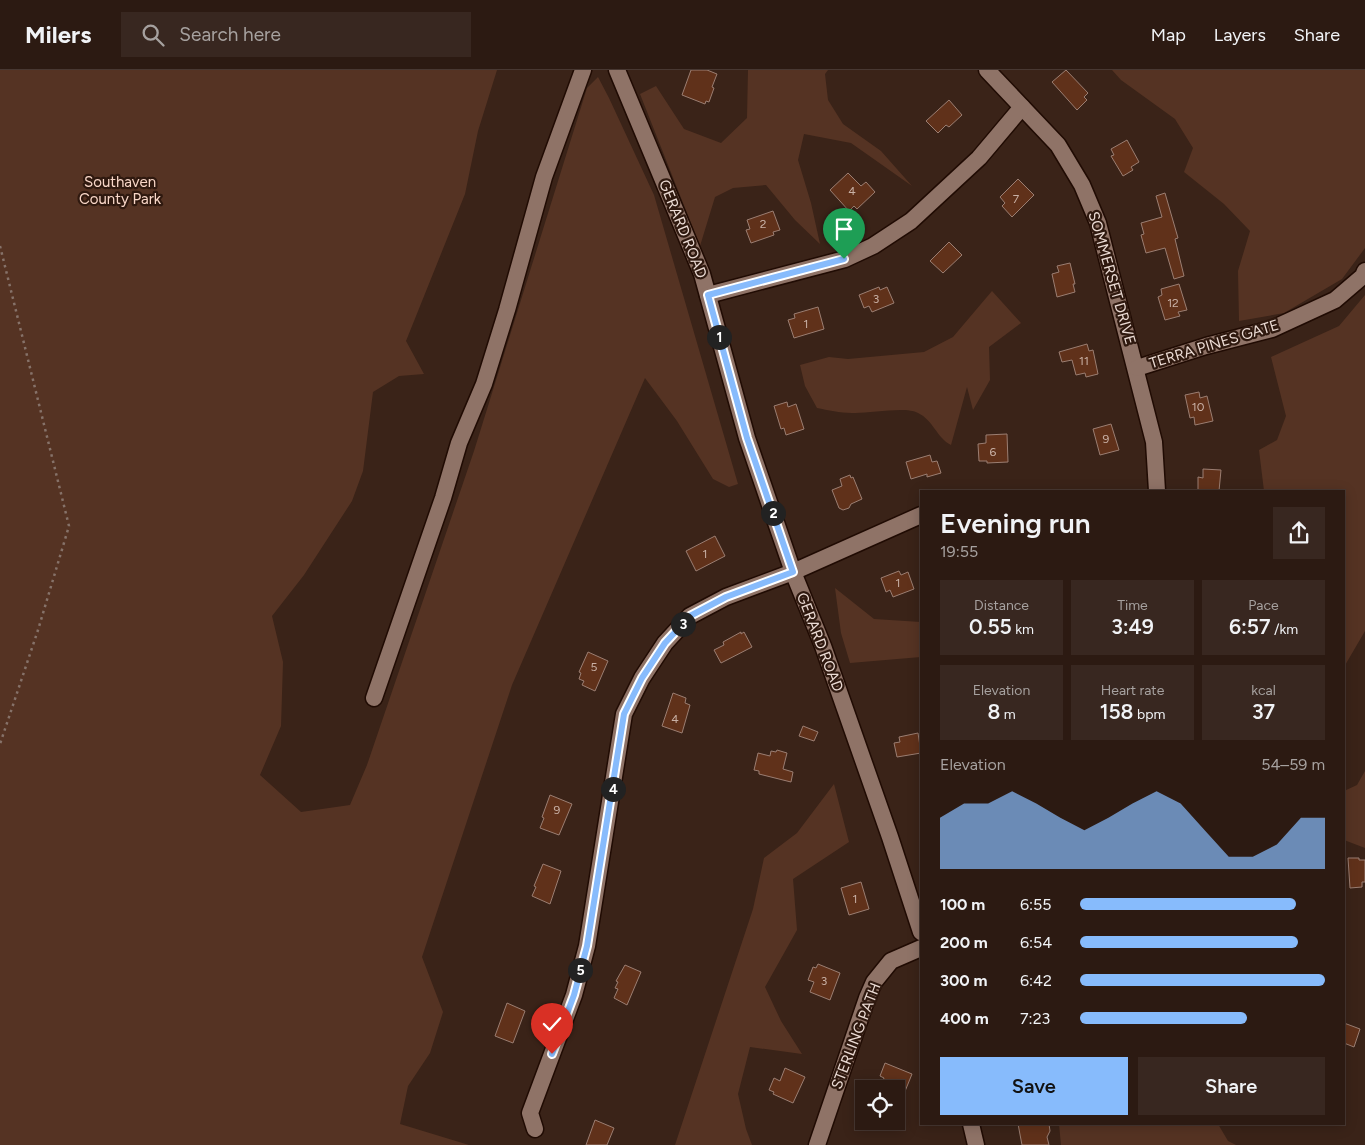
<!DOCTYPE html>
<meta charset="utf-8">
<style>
body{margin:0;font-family:Figtree,sans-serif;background:#382720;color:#f1f3f6;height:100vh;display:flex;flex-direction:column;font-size:19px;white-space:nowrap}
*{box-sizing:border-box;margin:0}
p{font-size:16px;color:#a6a19f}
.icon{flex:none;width:28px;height:28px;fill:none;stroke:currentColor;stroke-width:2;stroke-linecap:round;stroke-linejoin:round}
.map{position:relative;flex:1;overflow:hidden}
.sheet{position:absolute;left:920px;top:420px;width:425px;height:635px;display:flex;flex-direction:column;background:#2c1a12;border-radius:0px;box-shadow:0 2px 12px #0003,0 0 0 1px #483832}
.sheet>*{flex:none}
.buttons{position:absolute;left:855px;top:1010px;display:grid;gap:10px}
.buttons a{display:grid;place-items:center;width:50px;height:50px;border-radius:0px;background:#2c1a12;box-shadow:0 2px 12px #0003,0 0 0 1px #483832;font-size:25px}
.pin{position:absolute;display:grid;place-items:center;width:42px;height:42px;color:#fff;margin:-51px -21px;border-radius:50% 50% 50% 0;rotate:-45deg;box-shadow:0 0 5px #0007}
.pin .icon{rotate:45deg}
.km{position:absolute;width:25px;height:25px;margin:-12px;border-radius:50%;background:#222;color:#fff;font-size:14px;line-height:25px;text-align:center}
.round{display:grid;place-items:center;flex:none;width:52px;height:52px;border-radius:0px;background:#382720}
.head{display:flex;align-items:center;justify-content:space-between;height:85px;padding:0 20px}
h1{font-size:28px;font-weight:600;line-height:38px}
.stats{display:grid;grid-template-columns:repeat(3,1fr);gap:8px;height:85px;padding:5px 20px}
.stats div{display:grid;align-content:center;border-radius:0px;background:#382720;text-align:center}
.stats b{font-size:21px;font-weight:600}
.stats small{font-size:14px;font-weight:400}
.stats p{font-size:14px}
.chart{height:140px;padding:10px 20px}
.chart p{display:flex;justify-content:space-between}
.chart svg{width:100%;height:90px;margin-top:5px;fill:#87bbfc;opacity:.7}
.action{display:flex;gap:10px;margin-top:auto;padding:10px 20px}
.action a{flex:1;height:58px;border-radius:0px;background:#87bbfc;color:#111;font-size:20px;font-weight:600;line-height:58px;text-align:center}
.action a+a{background:#382720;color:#f1f3f6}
ul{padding:0 20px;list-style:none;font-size:16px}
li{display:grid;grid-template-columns:80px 60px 1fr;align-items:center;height:38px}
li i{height:12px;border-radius:6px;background:#87bbfc}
header{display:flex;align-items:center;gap:30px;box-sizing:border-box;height:70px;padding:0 25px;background:#2c1a12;border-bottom:1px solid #483832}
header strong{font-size:24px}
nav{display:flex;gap:28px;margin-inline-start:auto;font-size:18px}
.search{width:350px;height:45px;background:#382720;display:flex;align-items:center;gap:12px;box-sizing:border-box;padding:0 18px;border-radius:0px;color:#a6a19f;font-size:19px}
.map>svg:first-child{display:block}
</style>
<header>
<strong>Milers</strong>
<div class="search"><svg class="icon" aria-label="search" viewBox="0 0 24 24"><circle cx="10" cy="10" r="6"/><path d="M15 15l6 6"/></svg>Search here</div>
<nav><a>Map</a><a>Layers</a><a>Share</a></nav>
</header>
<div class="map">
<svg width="1365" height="1075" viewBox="0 0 1365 1075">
<rect width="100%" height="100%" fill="#3a2318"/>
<g fill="#553323">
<polygon points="0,0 497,0 478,61 465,124 406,271 424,304 399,306 373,322 363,401 352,431 304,505 272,546 283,592 281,656 260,705 301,742 350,735 367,695 474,381 587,18 598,7 609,28 654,125 738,414 729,417 713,409 677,351 645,308 512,615 422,887 443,942 430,983 408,1016 400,1054 469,1075 0,1075"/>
<polygon points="748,0 828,0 825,4 828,30 843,54 881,81 912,116 851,73 804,64 798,90 811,133 820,174 795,150 766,115 733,118 715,127 700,176 640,24 656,16 684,59 721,73 747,48"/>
<polygon points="1112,0 1365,0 1365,178 1342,209 1284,243 1239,251 1238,201 1250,161 1224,134 1184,102 1193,78 1175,49 1121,10"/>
<path d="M992,221l29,32 -32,24 1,33 -17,30 -6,-23 -16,58c-14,-7 -18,-25 -33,-32 -13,-7 -50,1 -66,0 -12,0 -24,-3 -35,-5l-12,-22 -5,-21 29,-8 19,2 76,-7 29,-15z"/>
<polygon points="1365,225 1365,561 1344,597 1344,421 1264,421 1259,380 1277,370 1286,346 1271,287 1339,256"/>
<polygon points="835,518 874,549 921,552 921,587 850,593 841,563"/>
<polygon points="1365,701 1365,778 1344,770 1344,721 1357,715"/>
<polygon points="834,714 849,772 793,809 797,860 765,917 781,951 802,984 750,977 738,1024 746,1059 752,1075 675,1075 753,839 764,788 797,763"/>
<polygon points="1059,1054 1218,1054 1228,1071 1236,1075 1061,1075"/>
</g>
<g fill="#60311a" stroke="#9b7e72">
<polygon points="691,0 707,0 717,4 712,17 714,18 709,32 706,31 705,34 682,25"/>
<polygon points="1066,0 1088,23 1084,27 1087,30 1077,40 1052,12"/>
<polygon points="949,30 962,45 949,57 946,55 938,63 926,51"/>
<polygon points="1127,70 1139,92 1131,97 1133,100 1123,106 1111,86 1114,85 1111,79"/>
<polygon points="848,103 861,116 866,112 875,122 857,139 854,136 849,141 830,120"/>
<polygon points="1018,109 1034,125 1012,147 1002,136 1005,133 1000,127"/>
<polygon points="1165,123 1178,168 1175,169 1184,206 1174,209 1165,178 1146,183 1141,165 1144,164 1141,153 1162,147 1156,126"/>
<polygon points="773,141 780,160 773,162 774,165 751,173 746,160 750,159 747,150"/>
<polygon points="949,172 962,185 943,203 930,191"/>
<polygon points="1070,193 1075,214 1073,214 1075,222 1057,227 1052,204 1059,202 1057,196"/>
<polygon points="1179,214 1187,240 1178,242 1180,246 1165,250 1158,227 1162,225 1161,219"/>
<polygon points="879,217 880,220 887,217 894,233 872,242 869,236 864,238 859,225"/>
<polygon points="818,237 824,259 794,268 788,250 795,248 794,244"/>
<polygon points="1087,274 1089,281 1093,280 1098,304 1086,307 1085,303 1076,305 1072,290 1062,292 1059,282"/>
<polygon points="1199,322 1200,328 1207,326 1213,351 1195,355 1194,347 1190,348 1185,325"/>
<polygon points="787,332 788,337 796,334 804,359 786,365 784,358 781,359 774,336"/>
<polygon points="1111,354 1119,380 1100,385 1093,359"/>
<polygon points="1007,364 1008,392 987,393 987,391 979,391 978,374 986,373 986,365"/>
<polygon points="930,385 932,392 937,391 941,403 927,407 927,404 911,409 906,392"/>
<polygon points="1203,399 1221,400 1219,421 1198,421 1198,407 1203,408"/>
<polygon points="850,405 851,408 853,407 862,429 851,434 849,438 843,440 839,438 832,420 842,416 840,409"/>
<polygon points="715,466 725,486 696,501 686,481"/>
<polygon points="899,501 901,505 908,502 914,519 893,527 890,520 886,522 881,508"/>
<polygon points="741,562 741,564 744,562 752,577 721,593 714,580 724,575 723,572"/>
<polygon points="588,582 608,591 595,621 582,615 584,611 579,609 581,603 579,602"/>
<polygon points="673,623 686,628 685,633 690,635 682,663 662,656"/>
<polygon points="803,656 818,662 814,671 799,666"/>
<polygon points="918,663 921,683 897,687 894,673 900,672 899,667"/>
<polygon points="777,680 787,683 783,699 793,702 791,712 759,704 759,701 754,700 758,683 770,686 771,681 776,682"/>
<polygon points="550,725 572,734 559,765 540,758 544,748 542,747"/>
<polygon points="1348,788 1359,788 1359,790 1365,790 1365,812 1362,812 1362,817 1350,818"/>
<polygon points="543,794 561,801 550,834 532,826 536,817 534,816"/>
<polygon points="861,812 869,839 849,845 841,818"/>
<polygon points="818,894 840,903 830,930 810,922 814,912 808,910 813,897 816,898"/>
<polygon points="625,895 641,902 627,935 614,928 618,919 615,918 618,912 616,911"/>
<polygon points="507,933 525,941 513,973 495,966"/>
<polygon points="1344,953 1360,959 1354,977 1344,973"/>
<polygon points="885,993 912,1004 897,1041 896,1019 880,1019 884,1008 880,1006"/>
<polygon points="785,998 805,1007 793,1033 773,1024 774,1022 769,1020 774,1008 780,1011"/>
<polygon points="595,1050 614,1058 607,1075 586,1075"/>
<polygon points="1018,1054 1049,1054 1050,1061 1047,1067 1049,1075 1022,1075"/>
</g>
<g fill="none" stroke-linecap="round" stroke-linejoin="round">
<defs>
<g id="minor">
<polyline points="617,0 702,204 747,368 793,502 823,576 890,767 921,862"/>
<polyline points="987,0 1058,75 1082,115 1098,153 1154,372 1157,421"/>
<polyline points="708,225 845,189 873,176 911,151 979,88 1022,37"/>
<polyline points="1137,298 1206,276 1272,259 1335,230 1363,206 1365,201"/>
<polyline points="374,628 443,428 459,373 484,314 507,240 544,107 583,0"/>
<polyline points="971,1054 976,1075"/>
<polyline points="535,1059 530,1043 574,925 587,876 624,644 642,608 665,573 690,546 726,527 793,502 921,445"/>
<polyline points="817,1075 867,928 874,912 891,891 921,878"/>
</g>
</defs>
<use href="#minor" stroke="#200b03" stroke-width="19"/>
<polyline stroke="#867269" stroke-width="2.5" stroke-dasharray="2.5 4" stroke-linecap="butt" points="0,176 69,456 38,560 0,674"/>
<use href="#minor" stroke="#8f7367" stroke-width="16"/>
</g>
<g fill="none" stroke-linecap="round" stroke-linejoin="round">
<defs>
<polyline id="route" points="552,984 574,925 587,876 624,644 642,608 665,573 690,546 726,527 793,502 747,368 708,225 844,189"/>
</defs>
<use href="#route" stroke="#fff" stroke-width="10"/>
<use href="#route" stroke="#87bbfc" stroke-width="6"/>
</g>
<g text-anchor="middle" stroke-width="4.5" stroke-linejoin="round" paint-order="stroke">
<g font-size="12" fill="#c9b1a6">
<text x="852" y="125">4</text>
<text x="1016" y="133">7</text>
<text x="763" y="158">2</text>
<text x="876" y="233">3</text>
<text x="1173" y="237">12</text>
<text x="806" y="258">1</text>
<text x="1084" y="295">11</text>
<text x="1198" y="341">10</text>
<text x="1106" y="373">9</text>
<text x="993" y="386">6</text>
<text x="705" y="488">1</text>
<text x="898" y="517">1</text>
<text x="594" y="601">5</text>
<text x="675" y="653">4</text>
<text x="557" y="744">9</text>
<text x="855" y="833">1</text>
<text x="824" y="915">3</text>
</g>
<g font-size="15" fill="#f9d7c8" stroke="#2f190f">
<text x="120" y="117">Southaven<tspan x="120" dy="17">County Park</tspan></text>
</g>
<g font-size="15" fill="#ecdcd5" stroke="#2f190f">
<text transform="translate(683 159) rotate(68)" y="5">GERARD ROAD</text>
<text transform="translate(1112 208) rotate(74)" y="5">SOMMERSET DRIVE</text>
<text transform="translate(1214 274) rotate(-17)" y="5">TERRA PINES GATE</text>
<text transform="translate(820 572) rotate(69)" y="5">GERARD ROAD</text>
<text transform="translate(856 966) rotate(-69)" y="5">STERLING PATH</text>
</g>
</g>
</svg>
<div class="buttons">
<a><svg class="icon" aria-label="locate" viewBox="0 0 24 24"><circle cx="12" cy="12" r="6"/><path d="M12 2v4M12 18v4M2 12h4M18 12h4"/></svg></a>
</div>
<div class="pin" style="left:844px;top:189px;background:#1e9e55"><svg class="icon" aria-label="arrive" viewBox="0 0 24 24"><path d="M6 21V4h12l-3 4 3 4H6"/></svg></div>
<div class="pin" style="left:552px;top:984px;background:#d93025"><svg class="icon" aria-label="check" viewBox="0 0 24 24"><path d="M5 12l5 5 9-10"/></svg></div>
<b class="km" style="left:719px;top:267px">1</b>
<b class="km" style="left:773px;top:443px">2</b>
<b class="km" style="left:683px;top:554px">3</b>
<b class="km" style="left:613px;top:719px">4</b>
<b class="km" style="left:580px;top:900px">5</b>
<section class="sheet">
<div class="head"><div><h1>Evening run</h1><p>19:55</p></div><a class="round"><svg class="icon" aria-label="share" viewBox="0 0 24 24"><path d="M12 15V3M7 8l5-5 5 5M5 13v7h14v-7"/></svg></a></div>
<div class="stats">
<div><p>Distance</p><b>0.55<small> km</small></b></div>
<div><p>Time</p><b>3:49</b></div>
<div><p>Pace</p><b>6:57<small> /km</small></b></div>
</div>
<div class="stats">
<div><p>Elevation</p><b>8<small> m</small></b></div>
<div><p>Heart rate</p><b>158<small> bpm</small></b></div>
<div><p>kcal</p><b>37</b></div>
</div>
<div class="chart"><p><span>Elevation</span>54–59 m</p>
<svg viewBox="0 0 160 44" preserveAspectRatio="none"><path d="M0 44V19L10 12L20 12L30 6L40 12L50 19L60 25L70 19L80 12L90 6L100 12L110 25L120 38L130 38L140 32L150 19L160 19V44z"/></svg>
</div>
<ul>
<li><b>100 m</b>6:55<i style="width:88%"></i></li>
<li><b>200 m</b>6:54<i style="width:89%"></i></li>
<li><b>300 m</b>6:42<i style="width:100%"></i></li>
<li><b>400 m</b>7:23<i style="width:68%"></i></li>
</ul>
<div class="action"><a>Save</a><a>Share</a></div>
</section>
</div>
